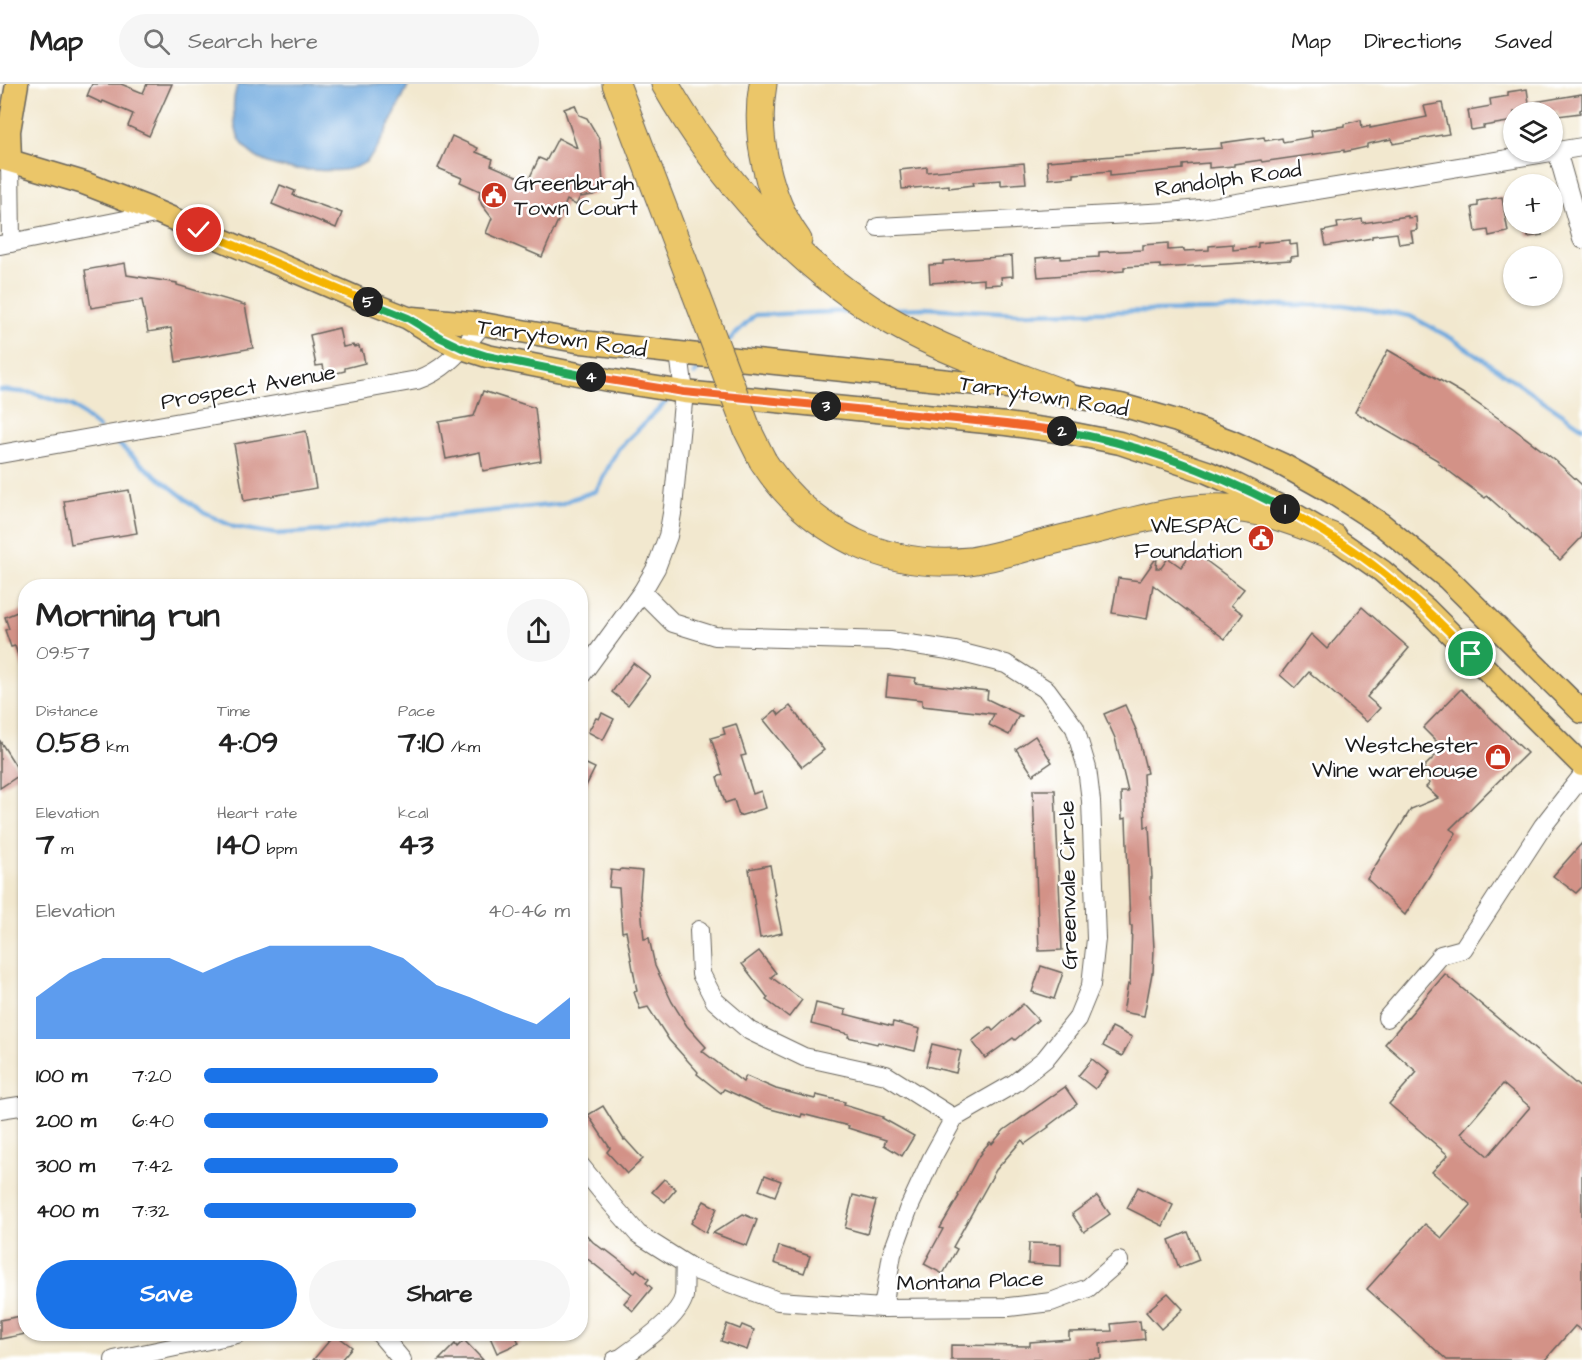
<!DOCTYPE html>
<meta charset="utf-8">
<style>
body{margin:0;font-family:"Architects Daughter",sans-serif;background:#f6f6f6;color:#222;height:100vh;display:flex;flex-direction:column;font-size:22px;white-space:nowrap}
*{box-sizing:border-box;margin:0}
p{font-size:20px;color:#767676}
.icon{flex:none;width:33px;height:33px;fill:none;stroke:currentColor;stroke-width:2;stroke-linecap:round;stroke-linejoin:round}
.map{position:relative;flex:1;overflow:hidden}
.side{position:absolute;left:18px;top:495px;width:570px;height:762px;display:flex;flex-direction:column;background:#fff;border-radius:24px;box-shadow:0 2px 4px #0004}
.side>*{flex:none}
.fabs{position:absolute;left:1503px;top:18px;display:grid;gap:12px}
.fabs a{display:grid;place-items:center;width:60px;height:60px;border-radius:50%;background:#fff;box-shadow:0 2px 4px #0004;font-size:30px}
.pin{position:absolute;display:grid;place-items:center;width:51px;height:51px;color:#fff;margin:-26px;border:3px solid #fff;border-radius:50%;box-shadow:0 2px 6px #0007}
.km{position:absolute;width:30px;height:30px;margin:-15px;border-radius:50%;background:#222;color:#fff;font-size:16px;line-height:30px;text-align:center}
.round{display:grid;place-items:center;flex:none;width:63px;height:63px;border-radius:32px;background:#f6f6f6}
.head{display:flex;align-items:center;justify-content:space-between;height:102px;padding:0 18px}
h1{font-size:33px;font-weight:800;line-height:45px}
.figures{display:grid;grid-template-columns:repeat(3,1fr);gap:9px;height:102px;padding:6px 18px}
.figures div{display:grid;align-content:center}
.figures b{font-size:30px;font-weight:800}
.figures small{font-size:16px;font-weight:400}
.figures p{font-size:16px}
.chart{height:168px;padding:12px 18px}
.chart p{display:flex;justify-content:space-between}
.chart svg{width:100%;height:108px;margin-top:6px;fill:#1a73e8;opacity:.7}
.cta{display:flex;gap:12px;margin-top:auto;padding:12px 18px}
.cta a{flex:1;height:69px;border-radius:36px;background:#1a73e8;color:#fff;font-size:24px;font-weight:800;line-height:69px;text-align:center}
.cta a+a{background:#f6f6f6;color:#222}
ul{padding:0 18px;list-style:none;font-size:20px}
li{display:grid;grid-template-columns:96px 72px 1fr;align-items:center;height:45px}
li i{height:15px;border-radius:8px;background:#1a73e8}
header{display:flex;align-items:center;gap:36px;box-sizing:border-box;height:84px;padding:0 30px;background:#fff;border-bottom:2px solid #e0e0e0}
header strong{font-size:28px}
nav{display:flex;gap:33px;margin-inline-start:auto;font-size:21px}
.search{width:420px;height:54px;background:#f6f6f6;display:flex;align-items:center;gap:15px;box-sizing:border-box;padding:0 21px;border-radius:33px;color:#767676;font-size:22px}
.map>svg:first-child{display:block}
</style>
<header>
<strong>Map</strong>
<div class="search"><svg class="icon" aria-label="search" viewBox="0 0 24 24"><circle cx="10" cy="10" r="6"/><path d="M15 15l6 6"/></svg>Search here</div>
<nav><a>Map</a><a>Directions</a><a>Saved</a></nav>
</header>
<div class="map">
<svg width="1582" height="1276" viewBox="0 0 1582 1276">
<rect width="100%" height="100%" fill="#fff"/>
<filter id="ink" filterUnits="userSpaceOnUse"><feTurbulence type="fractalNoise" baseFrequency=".0167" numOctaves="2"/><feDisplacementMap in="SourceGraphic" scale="12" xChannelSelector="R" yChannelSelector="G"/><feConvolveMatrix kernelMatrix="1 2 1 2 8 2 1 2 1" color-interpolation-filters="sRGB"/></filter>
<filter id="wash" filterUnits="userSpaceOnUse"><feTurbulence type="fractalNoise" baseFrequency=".008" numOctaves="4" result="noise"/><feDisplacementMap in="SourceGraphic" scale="24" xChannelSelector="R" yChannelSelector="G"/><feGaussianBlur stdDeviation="1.35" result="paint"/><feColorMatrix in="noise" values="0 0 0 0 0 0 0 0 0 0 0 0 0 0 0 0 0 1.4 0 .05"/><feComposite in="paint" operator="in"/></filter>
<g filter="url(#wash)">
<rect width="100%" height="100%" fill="#f2e8cf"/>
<path fill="#6ea9de" stroke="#45627d" stroke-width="1.5" d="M238,0h171c-9,17 -31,71 -45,79 -13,9 -35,8 -50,7 -38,0 -78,-9 -80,-54 -1,-10 0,-23 4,-32z"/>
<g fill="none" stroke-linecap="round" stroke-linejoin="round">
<g stroke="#6ea9de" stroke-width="4.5">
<polyline points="893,225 925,224 1019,229 1221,226 1276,221 1343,221 1410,232 1453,255 1582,343"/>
<polyline points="724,261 755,231 857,227"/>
<polyline points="694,290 704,280"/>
<polyline points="0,306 33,309 73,322 99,344"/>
<polyline points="115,357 146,384 204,429 234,443 277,450 337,446 392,437 561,420 572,415 596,407 618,365 671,313"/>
</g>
</g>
<g id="blocks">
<g fill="#d39287" fill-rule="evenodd">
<polygon points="92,0 121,0 143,9 147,0 172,0 149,52 128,42 133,30 103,17 102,19 87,12"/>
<polygon points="1527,5 1529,19 1582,10 1582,25 1580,26 1580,29 1558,32 1558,28 1514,28 1514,37 1483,42 1484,44 1471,46 1468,26 1491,22 1490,15 1508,12 1508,8"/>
<polygon points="1442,19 1449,50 1436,52 1393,60 1392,55 1367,60 1367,63 1344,68 1344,66 1262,78 1261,76 1234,80 1234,82 1209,84 1209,79 1183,81 1183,85 1110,92 1110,87 1074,90 1074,93 1049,95 1047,77 1222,64 1221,59 1264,53 1265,57 1282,54 1283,58 1312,53 1311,47 1344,42 1344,40 1361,36 1362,44 1370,42 1370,44 1427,33 1424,22"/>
<polygon points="575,21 579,31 587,34 600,56 603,99 600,107 593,111 580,113 576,121 567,116 542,173 486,149 492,134 482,121 479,114 480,107 460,98 462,94 438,84 452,52 478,64 476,68 493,75 491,81 528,97 539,74 546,77 558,54 577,64 564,25"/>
<polygon points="1024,79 1026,99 1001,101 1001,96 973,98 974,101 949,104 949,101 902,105 900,86 927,83 927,88"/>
<polygon points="280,101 295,107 293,111 342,129 336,144 302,130 290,126 289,127 272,120"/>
<polygon points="1502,113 1508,148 1489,152 1488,146 1476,148 1472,123 1478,122 1478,117"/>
<polygon points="1408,132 1408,134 1416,133 1417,146 1411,147 1413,158 1399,160 1397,149 1372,152 1372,154 1326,162 1323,147 1338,144 1337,139 1362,135 1363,139"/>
<polygon points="1526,140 1541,140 1542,151 1528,153"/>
<polygon points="1290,156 1290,161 1297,160 1298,172 1291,173 1291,176 1160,184 1160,181 1124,183 1124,187 1038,193 1036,174 1061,172 1061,175 1099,173 1099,168 1143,166 1143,161 1168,159 1168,166 1184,165 1184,167 1209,166 1209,162 1233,160 1233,166 1258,163 1258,159"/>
<polygon points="1012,172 1013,192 1001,193 1002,200 984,201 984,195 930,199 929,181 943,180 943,177"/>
<polygon points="125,179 127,191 177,199 177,201 245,221 253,264 176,278 171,244 148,248 142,216 91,224 85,186"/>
<polygon points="339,244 343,263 353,261 354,263 359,262 360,267 362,266 365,279 345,284 345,287 325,292 323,281 316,282 310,251"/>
<polygon points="1388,266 1462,309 1514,345 1556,377 1582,401 1582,453 1560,476 1487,412 1485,414 1438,379 1439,377 1355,328"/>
<polygon points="483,307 535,324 541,377 483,387 480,368 446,375 439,338 474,332"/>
<polygon points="306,347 316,404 244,417 234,360"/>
<polygon points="129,406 137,449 71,460 64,417"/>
<polygon points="1193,467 1244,505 1231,521 1243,530 1225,555 1153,501 1147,535 1112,529 1118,494 1140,497 1157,473 1156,484 1161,484 1168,474 1181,483"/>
<polygon points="1362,523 1409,564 1367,613 1380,624 1367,638 1309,588 1295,604 1280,591 1311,550 1327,565"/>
<polygon points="22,526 26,537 26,586 23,586 15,562 11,563 5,546 9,545 5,533"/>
<polygon points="633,579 650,592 628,621 612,608"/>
<polygon points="888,591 916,594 915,599 988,607 987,615 1022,632 1021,633 1018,633 1009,651 989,641 994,630 922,622 922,616 886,612"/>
<polygon points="1461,605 1527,669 1450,745 1456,749 1405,831 1367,795 1411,725 1438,714 1426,703 1429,700 1424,683 1443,664 1423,644"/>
<polygon points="1125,621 1137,648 1147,689 1143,690 1145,743 1149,742 1152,794 1151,794 1151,811 1154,865 1153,889 1152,889 1144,932 1123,928 1128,900 1130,901 1132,842 1130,842 1126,734 1122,735 1121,708 1128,708 1115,654 1104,630"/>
<polygon points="790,622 824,666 802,683 764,636 776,626 779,631"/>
<polygon points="602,629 614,635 603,656 588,648 596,634 599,635"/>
<polygon points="736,640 746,671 741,672 753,710 761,707 766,724 739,732 734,716 725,719 717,693 723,691 711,654 725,650 723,644"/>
<polygon points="1035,652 1052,678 1033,691 1016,665"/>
<polygon points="0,657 21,690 0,704"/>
<polygon points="580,677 595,684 580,714"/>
<polygon points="1033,706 1055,706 1062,866 1039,867"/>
<polygon points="1582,759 1582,803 1576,809 1553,792"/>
<polygon points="770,781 775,811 774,811 782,849 760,854 749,785"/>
<polygon points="621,785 642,787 640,812 644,855 649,854 655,882 672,918 687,942 706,963 702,967 743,998 746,992 776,1005 815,1015 816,1011 845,1018 844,1021 883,1033 882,1034 914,1052 902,1072 884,1061 886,1056 848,1044 849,1042 802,1030 801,1033 763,1023 724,1005 721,1009 697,990 698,988 669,956 648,923 640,925 634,908 637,907 626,847 622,848 619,804 609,803 611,786 620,787"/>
<polygon points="759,867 776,889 771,893 802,916 789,933 766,916 768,914 742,880"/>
<polygon points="1041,882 1063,889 1054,915 1032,908"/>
<path d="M1445,890l137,115v242l-7,-5 -30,34h-98l-80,-71 58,-65 17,14 29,-33 -39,-33 16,-17 -59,-51 28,-32 -32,-28zM1503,1000l27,23 -42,49 -27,-23z"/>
<polygon points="816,919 846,926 845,930 892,942 893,938 920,945 915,967 878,958 877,960 848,953 849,950 811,940"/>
<polygon points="1023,920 1038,936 1015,956 1013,954 985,974 972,957 990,943 993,947"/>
<polygon points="1112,943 1132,953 1122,972 1103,962"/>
<polygon points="932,960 961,967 956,989 926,982"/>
<polygon points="1092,975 1108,988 1095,1005 1078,992"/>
<polygon points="1065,1003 1077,1020 1048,1042 1049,1043 1025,1060 1022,1056 996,1086 953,1163 957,1165 943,1190 924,1180 943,1145 940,1144 959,1112 958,1111 977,1075 982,1069 981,1068 990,1058 992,1060 1004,1046"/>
<polygon points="603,1022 624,1056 625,1055 643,1075 627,1090 607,1068 610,1064 588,1031"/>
<polygon points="765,1091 781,1097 775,1112 759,1106"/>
<polygon points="664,1095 676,1105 665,1118 652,1108"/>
<polygon points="1138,1103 1173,1121 1163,1142 1127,1124"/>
<polygon points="853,1111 876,1117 867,1150 845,1144"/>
<polygon points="1097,1112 1110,1130 1084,1148 1072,1130"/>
<polygon points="704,1117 717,1124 706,1149 691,1139"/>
<polygon points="743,1130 757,1136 747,1162 713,1149"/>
<polygon points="580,1144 593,1158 605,1167 606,1166 635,1188 637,1185 649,1195 646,1199 652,1204 633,1227 624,1219 632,1210 580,1169"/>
<polygon points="1188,1148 1199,1176 1179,1184 1169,1156"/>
<polygon points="1029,1159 1061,1160 1061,1182 1028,1180"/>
<polygon points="779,1162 810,1172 804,1189 774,1179"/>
<polygon points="1168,1209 1183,1225 1161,1245 1146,1228"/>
<polygon points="26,1231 26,1250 0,1255 0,1236"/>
<polygon points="1140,1237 1141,1246 1144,1246 1145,1255 1100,1260 1101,1274 1061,1276 951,1276 951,1261 1030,1262 1030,1258 1069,1255 1069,1248 1112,1247 1111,1240"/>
<polygon points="727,1240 740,1245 742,1241 754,1246 747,1266 721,1257"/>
<polygon points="335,1250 352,1263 341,1276 313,1276"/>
<polygon points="498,1250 515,1250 519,1259 497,1269 490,1253"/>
<polygon points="464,1256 483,1276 439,1276 455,1260 457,1263"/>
</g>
</g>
</g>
<g filter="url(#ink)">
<use href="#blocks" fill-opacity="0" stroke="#67635b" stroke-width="1.5"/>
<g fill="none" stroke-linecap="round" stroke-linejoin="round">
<defs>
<g id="minor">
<polyline points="1557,67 1582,155"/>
<polyline points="10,76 11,159"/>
<polyline points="878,143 1169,128 1200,125 1582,63"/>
<polyline points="0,161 160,129"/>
<path d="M0,370l417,-74c30,-10 46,-33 66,-56"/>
<polyline points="580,593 642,508 656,484 668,452 673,424 684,308 679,269"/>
<polyline points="699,846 701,890 715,917 750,947 804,973 886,991 954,1034"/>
<polyline points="1387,934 1441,871 1463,865 1543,742 1582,692"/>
<polyline points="0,1025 26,1021"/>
<polyline points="580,1081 610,1118 638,1150 695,1186 778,1217 883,1224 892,1170 908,1126 932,1074 954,1034 1015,999 1045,975 1077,935 1091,901 1096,855 1091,717 1087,684 1075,644 1047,606 1006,580 955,567 890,557 715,552 673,539 642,508"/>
<polyline points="883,1224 1009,1223 1051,1218 1088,1204 1119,1177"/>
<polyline points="380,1250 402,1276"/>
<polyline points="114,1276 237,1250"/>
<path d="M615,1276l6,-2c17,-12 59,-41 63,-62 1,-10 0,-22 1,-32"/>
</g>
<g id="major">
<polyline points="0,74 84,99 148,124 355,213 408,234 441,254 462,264 487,272 608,296 684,308 1006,340 1064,348 1120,359 1207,388 1234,400 1285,425 1333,453 1382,487 1426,525 1582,681"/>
<polyline points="10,76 9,47 17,0"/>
<polyline points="413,234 483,240 582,258 679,269 1036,306 1121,321 1177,337 1230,357 1283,381 1333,409 1381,440 1447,494 1582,628"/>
</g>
<g id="highway">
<polyline points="616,0 695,207"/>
<path d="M665,0c52,92 135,186 228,238 54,31 114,50 172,72"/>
<path d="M763,0c-9,50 5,115 35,156"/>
<path d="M763,377c23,36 53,62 91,81 36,17 76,23 116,19 21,-3 41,-9 62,-15 29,-7 59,-15 88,-22 30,-7 59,-15 90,-16 47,-2 80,12 123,29"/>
</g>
</defs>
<use href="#minor" stroke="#67635b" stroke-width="20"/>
<use href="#major" stroke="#67635b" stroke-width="25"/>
<use href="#highway" stroke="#67635b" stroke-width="29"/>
<use href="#minor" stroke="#fff" stroke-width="18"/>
<use href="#major" stroke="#ebc669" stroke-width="22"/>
<use href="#highway" stroke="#ebc669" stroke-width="27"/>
<defs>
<polyline id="highway-bridge" points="695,207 748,347 763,377"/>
</defs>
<use href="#highway-bridge" stroke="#67635b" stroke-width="29" stroke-linecap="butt"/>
<use href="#highway-bridge" stroke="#ebc669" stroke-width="27"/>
</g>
</g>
<g fill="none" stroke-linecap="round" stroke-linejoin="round" filter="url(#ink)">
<defs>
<path id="split-1" d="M1285,425c34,19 67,39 97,63 32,25 61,53 89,82"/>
<path id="split-2" d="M1062,347c79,13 152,41 223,78"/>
<polyline id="split-3" points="826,322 1006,340 1062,347"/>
<polyline id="split-4" points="591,293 684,308 826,322"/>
<polyline id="split-5" points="368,218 408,234 441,254 462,264 487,272 591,293"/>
<polyline id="split-6" points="199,146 368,218"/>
</defs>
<use href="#split-1" stroke="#fff" stroke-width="12"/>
<use href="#split-2" stroke="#fff" stroke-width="12"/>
<use href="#split-3" stroke="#fff" stroke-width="12"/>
<use href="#split-4" stroke="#fff" stroke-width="12"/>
<use href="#split-5" stroke="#fff" stroke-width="12"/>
<use href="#split-6" stroke="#fff" stroke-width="12"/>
<use href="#split-1" stroke="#f5b400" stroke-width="8"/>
<use href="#split-2" stroke="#22a559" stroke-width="8"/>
<use href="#split-3" stroke="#f0652b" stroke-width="8"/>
<use href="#split-4" stroke="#f0652b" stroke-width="8"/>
<use href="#split-5" stroke="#22a559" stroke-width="8"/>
<use href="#split-6" stroke="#f5b400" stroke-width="8"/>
</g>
<defs>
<symbol id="civic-disc" viewBox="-11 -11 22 22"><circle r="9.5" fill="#c8321e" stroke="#fff"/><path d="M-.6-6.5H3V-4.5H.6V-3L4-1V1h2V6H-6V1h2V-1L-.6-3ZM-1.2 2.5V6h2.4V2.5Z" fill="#fff"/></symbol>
<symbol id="shop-disc" viewBox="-11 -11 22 22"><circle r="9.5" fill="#c8321e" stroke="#fff"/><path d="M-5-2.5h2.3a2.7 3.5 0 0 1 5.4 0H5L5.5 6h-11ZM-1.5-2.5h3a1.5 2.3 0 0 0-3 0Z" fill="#fff"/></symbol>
</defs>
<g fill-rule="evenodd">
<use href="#civic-disc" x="479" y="96" width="30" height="30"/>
<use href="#civic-disc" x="1246" y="439" width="30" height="30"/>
<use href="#shop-disc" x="1483" y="658" width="30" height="30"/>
</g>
<g text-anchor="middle" stroke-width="5" stroke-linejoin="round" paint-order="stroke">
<g font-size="22" fill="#1c1c1c" stroke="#fff">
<text transform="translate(1228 94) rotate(-8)" y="8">Randolph Road</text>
<text transform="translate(562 253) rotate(8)" y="8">Tarrytown Road</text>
<text transform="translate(248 302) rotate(-10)" y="8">Prospect Avenue</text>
<text transform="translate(1044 311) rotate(9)" y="8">Tarrytown Road</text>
<text transform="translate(1067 801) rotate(-91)" y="8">Greenvale Circle</text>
<text transform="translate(970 1196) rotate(-2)" y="8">Montana Place</text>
</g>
<g font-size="22" fill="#1c1c1c" stroke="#fff" text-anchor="end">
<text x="514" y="106" text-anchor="start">Greenburgh<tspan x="514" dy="25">Town Court</tspan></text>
<text x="1242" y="449">WESPAC<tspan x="1242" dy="25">Foundation</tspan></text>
<text x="1478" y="668">Westchester<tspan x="1478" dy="25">Wine warehouse</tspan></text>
</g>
</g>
</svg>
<div class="fabs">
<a><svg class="icon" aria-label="layers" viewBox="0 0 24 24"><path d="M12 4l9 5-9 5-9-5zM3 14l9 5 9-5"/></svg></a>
<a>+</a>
<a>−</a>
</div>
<div class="pin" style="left:1471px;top:570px;background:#1e9e55"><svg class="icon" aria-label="arrive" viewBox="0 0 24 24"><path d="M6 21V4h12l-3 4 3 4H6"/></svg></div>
<div class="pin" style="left:199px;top:146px;background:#d93025"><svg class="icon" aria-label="check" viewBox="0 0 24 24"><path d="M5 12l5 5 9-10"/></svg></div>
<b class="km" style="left:1285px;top:425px">1</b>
<b class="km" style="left:1062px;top:347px">2</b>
<b class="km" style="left:826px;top:322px">3</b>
<b class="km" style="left:591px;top:293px">4</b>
<b class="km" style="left:368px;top:218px">5</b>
<section class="side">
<div class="head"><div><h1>Morning run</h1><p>09:57</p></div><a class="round"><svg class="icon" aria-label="share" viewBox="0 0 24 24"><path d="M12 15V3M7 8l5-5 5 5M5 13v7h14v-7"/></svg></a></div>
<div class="figures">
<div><p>Distance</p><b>0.58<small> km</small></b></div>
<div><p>Time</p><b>4:09</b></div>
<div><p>Pace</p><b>7:10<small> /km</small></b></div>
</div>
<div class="figures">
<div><p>Elevation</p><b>7<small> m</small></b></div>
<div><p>Heart rate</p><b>140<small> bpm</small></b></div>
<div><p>kcal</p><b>43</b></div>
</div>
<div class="chart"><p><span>Elevation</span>40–46 m</p>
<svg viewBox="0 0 160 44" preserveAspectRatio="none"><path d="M0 44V27L10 17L20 11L30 11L40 11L50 17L60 11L70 6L80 6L90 6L100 6L110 11L120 22L130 27L140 33L150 38L160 27V44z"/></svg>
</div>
<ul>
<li><b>100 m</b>7:20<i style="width:64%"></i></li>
<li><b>200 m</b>6:40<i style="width:94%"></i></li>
<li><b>300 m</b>7:42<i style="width:53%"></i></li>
<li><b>400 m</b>7:32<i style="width:58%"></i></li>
</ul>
<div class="cta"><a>Save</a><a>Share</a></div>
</section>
</div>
